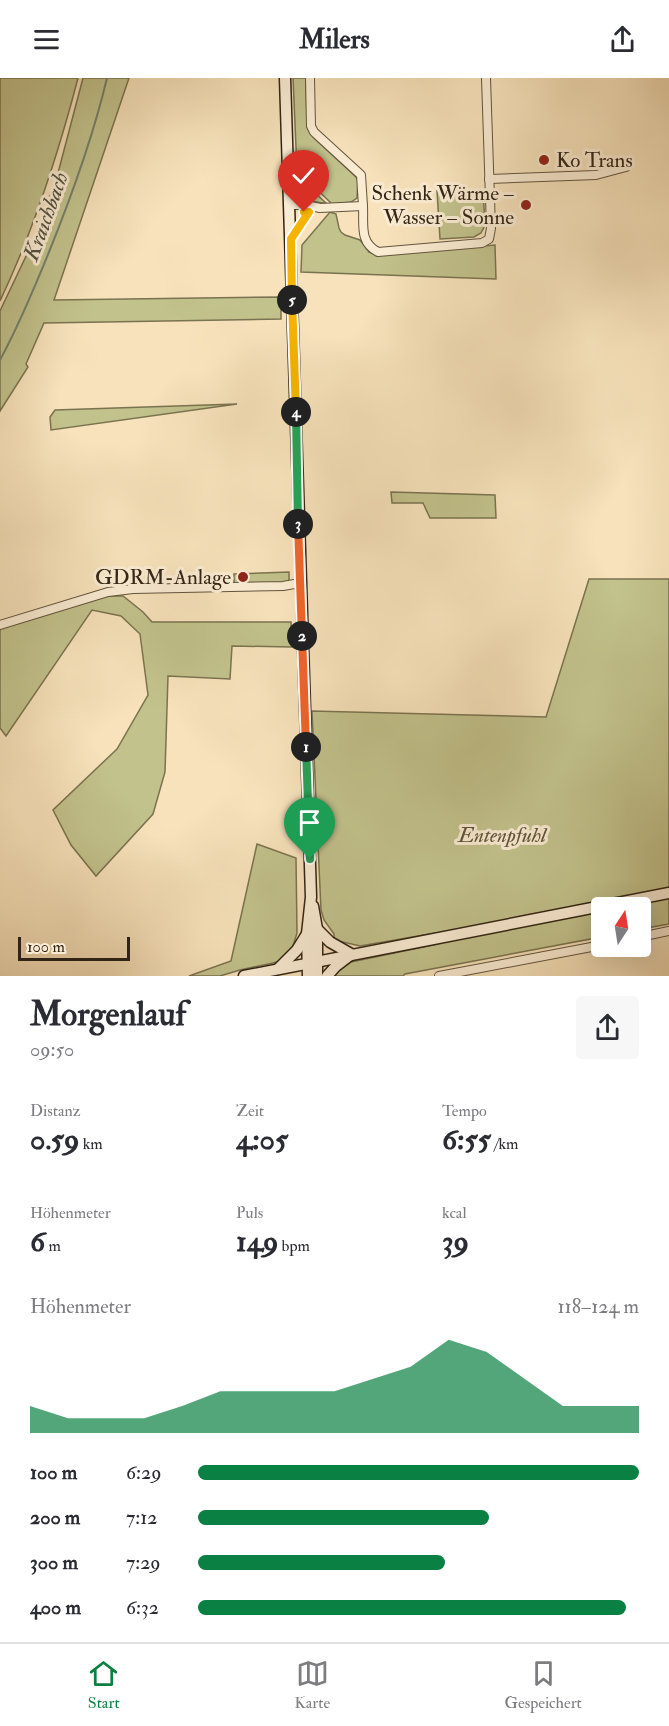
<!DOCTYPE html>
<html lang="de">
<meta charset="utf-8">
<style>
body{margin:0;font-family:"IM FELL Double Pica",serif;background:#f7f7f7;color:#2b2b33;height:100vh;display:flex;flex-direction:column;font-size:22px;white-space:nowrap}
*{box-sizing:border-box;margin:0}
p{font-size:20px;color:#7c7c81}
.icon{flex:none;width:33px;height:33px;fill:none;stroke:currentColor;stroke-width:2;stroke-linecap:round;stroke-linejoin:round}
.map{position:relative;height:898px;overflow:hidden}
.panel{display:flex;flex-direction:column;background:#fff;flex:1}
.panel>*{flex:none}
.needle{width:39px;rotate:12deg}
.buttons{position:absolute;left:591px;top:819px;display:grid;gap:12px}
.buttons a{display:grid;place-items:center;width:60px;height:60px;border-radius:6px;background:#fff;box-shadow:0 6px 24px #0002;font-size:30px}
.scale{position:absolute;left:18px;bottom:15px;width:112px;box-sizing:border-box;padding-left:6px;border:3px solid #322415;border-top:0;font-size:16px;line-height:21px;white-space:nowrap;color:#322415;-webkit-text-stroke:4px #faecd3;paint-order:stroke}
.pin{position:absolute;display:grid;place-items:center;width:51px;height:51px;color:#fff;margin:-62px -26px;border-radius:50% 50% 50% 0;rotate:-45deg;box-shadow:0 0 6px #0007}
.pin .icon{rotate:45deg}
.km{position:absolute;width:30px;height:30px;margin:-15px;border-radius:50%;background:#222;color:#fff;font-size:16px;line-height:30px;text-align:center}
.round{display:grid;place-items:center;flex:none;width:63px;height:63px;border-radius:6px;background:#f7f7f7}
.head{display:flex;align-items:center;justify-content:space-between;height:102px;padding:0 30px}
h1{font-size:33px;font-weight:700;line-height:45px}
.metrics{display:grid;grid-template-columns:repeat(3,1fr);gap:9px;height:102px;padding:6px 30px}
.metrics div{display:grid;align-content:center}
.metrics b{font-size:30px;font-weight:700}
.metrics small{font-size:16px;font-weight:400}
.metrics p{font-size:16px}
.chart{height:168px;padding:12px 30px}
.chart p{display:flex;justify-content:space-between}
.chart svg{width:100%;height:108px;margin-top:6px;fill:#0b8043;opacity:.7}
ul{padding:0 30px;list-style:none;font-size:20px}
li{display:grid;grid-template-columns:96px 72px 1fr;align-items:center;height:45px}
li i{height:15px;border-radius:8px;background:#0b8043}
header{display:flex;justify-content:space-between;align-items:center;height:78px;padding:0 30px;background:#fff;font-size:27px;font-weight:700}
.menu{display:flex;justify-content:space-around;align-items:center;height:84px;border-top:2px solid #e1e1e2;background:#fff;font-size:16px;color:#7c7c81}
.menu a{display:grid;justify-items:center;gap:3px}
.menu .on{color:#0b8043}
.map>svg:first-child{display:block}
</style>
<header><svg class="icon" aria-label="menu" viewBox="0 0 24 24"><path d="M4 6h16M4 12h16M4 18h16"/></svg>Milers<svg class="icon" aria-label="share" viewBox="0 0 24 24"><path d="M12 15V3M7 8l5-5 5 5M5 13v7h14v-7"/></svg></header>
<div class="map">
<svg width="669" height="898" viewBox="0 0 669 898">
<rect width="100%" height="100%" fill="#f7e2bb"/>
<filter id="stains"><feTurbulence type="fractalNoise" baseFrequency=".00333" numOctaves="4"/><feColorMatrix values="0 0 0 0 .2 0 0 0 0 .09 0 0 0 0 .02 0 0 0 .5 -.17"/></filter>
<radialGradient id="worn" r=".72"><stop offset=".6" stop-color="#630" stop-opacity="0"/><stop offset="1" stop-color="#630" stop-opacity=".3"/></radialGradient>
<g fill="#c2c28c" stroke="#7a7350" stroke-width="1.5">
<path d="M0,0h78c-20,77 -44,151 -78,223z"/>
<polygon points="83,0 129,0 54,222 281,219 281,241 44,245 26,286 28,289 0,333 0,233 37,155 58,95"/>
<polygon points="293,0 306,0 307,49 314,60 356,99 358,103 357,120 351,124 332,126 297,92"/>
<path d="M294,95l32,30c-25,-2 -32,-4 -32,-30z"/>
<polygon points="483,112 485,147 481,155 474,159 440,161 437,113"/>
<polygon points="330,134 336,136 339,150 341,154 345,157 360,162 369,174 378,177 495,167 496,201 301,194 302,167"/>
<polygon points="237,326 51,352 50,339 55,332"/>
<polygon points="391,414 495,417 496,440 430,440 423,425 392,425"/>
<polygon points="289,494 289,505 234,506 234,496"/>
<polygon points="589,501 669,501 669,846 641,851 640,830 602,830 601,859 405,896 403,898 335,898 333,896 351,884 438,866 435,855 360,868 334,862 334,856 324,842 321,832 312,633 546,639"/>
<polygon points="108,518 123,518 143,534 152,544 291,544 292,569 232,568 230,601 168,598 165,694 153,736 96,798 71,767 53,732 117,671 148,617 140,556 121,538 92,532 6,658 0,650 0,550"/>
<polygon points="257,766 296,780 297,855 293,868 294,872 280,883 273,885 240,892 220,898 189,898 231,883"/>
</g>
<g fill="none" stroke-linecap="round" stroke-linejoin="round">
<path stroke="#73816e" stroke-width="2" d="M0,282c19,-35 34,-71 49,-108 23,-57 44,-115 58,-174"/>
<defs>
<g id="street">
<polyline points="489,101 596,97 626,89"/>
<polyline points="290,127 306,127 320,130 363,128 361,97 314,54 311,48 310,0"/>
<path d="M363,128c1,19 -4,36 15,46l104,-9 7,-4 2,-11 -5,-150"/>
<polyline points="291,161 309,134"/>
<polyline points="0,547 108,514 133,511 283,508 300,505"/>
<polyline points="640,859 669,853"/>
<polyline points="439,898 602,867"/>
</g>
<g id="secondary">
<polyline points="285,0 311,819 307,856 308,898"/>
<polyline points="313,828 317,851 317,898"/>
<polyline points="317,851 330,864 351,876"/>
<polyline points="279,890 297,872 307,856"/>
<polyline points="244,898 669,815"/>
<polyline points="327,898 336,888 349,878"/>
</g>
</defs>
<use href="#street" stroke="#63543e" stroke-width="10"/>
<use href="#secondary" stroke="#322415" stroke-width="13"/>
<use href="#street" stroke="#faecd3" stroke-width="8"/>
<use href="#secondary" stroke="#faecd3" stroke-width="10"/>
</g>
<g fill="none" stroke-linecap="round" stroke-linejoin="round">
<defs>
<polyline id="split-1" points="306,669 310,781"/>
<polyline id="split-2" points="302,558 306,669"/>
<polyline id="split-3" points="298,446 302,558"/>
<polyline id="split-4" points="296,334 298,446"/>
<polyline id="split-5" points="292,222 296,334"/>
<polyline id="split-6" points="292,222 291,161 309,134 304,134"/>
</defs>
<use href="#split-1" stroke="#fff" stroke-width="12"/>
<use href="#split-2" stroke="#fff" stroke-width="12"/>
<use href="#split-3" stroke="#fff" stroke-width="12"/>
<use href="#split-4" stroke="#fff" stroke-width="12"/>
<use href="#split-5" stroke="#fff" stroke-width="12"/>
<use href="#split-6" stroke="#fff" stroke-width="12"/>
<use href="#split-1" stroke="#22a559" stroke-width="8"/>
<use href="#split-2" stroke="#f0652b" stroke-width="8"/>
<use href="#split-3" stroke="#f0652b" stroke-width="8"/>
<use href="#split-4" stroke="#22a559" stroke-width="8"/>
<use href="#split-5" stroke="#f5b400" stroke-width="8"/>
<use href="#split-6" stroke="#f5b400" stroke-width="8"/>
</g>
<g fill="#8f2418" stroke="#faecd3" stroke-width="2">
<circle cx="544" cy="82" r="6"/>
<circle cx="526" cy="127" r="6"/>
<circle cx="243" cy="499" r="6"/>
</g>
<g text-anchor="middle" stroke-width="6" stroke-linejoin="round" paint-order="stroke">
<g font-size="21" fill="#322415" stroke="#faecd3" text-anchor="end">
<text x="556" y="89" text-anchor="start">Ko Trans</text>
<text x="514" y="122">Schenk Wärme –<tspan x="514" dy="24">Wasser – Sonne</tspan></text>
<text x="231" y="506">GDRM-Anlage</text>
</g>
<g font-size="21" font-style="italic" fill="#5d5339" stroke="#faecd3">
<text x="502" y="764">Entenpfuhl</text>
</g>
<g font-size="22" font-style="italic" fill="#525242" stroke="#faecd3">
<text transform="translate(45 138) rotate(-70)" y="8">Kraichbach</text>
</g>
</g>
<rect width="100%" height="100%" filter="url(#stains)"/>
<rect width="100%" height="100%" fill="url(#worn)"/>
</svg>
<div class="buttons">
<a><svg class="needle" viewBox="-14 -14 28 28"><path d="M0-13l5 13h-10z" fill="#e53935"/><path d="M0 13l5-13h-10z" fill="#7c7c81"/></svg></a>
</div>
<div class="scale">100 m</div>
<div class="pin" style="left:310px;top:781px;background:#1e9e55"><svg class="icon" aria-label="arrive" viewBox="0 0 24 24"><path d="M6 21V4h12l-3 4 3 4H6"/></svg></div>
<div class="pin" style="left:304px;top:134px;background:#d93025"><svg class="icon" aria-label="check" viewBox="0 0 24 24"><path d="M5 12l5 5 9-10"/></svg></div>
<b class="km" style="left:306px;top:669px">1</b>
<b class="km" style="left:302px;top:558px">2</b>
<b class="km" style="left:298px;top:446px">3</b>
<b class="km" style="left:296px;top:334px">4</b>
<b class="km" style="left:292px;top:222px">5</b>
</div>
<section class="panel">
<div class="head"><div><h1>Morgenlauf</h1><p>09:50</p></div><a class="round"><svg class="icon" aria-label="share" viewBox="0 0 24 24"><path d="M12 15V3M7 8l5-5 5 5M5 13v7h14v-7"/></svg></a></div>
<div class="metrics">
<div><p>Distanz</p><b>0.59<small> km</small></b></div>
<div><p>Zeit</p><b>4:05</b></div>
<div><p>Tempo</p><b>6:55<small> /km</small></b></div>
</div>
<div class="metrics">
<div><p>Höhenmeter</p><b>6<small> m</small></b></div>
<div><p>Puls</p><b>149<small> bpm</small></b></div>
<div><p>kcal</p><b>39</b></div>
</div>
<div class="chart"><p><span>Höhenmeter</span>118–124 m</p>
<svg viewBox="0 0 160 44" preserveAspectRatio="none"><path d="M0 44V33L10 38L20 38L30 38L40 33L50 27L60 27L70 27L80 27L90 22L100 17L110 6L120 11L130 22L140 33L150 33L160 33V44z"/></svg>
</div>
<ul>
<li><b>100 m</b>6:29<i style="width:100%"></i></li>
<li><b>200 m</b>7:12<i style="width:66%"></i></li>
<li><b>300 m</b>7:29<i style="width:56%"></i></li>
<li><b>400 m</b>6:32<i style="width:97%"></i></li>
</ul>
</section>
<nav class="menu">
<a class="on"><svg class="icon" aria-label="home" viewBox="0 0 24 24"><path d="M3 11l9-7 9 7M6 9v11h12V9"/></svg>Start</a>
<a><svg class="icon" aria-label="map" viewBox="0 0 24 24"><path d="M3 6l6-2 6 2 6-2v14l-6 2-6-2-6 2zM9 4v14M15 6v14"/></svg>Karte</a>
<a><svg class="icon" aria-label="saved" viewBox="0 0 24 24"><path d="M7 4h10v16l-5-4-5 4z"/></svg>Gespeichert</a>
</nav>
